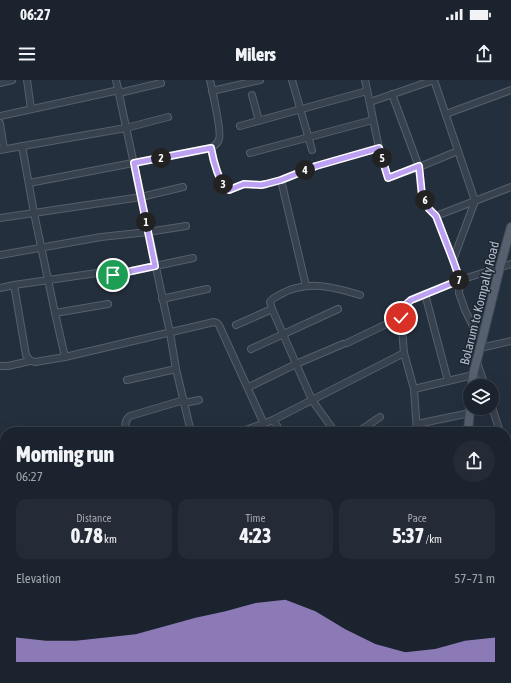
<!DOCTYPE html>
<meta charset="utf-8">
<style>
body{margin:0;font-family:"Asap Condensed",sans-serif;background:#242b36;color:#f1f3f6;height:100vh;display:flex;flex-direction:column;font-size:15px;white-space:nowrap}
*{box-sizing:border-box;margin:0}
p{font-size:13px;color:#a0a4aa}
.icon{flex:none;width:22px;height:22px;fill:none;stroke:currentColor;stroke-width:2;stroke-linecap:round;stroke-linejoin:round}
.map{position:relative;flex:1;overflow:hidden}
.sheet{position:absolute;left:0px;top:347px;width:511px;height:256px;display:flex;flex-direction:column;background:#1b232e;border-radius:16px 16px 0 0;box-shadow:0 4px 16px #0002,0 0 0 1px #39404a}
.sheet>*{flex:none}
.tools{position:absolute;left:463px;top:299px;display:grid;gap:8px}
.tools a{display:grid;place-items:center;width:36px;height:36px;border-radius:50%;background:#1b232e;box-shadow:0 4px 16px #0002,0 0 0 1px #39404a;font-size:20px}
.pin{position:absolute;display:grid;place-items:center;width:34px;height:34px;color:#fff;margin:-17px;border:2px solid #fff;border-radius:50%;box-shadow:0 1px 4px #0007}
.km{position:absolute;width:20px;height:20px;margin:-10px;border-radius:50%;background:#222;color:#fff;font-size:11px;line-height:20px;text-align:center}
.round{display:grid;place-items:center;flex:none;width:42px;height:42px;border-radius:21px;background:#242b36}
.head{display:flex;align-items:center;justify-content:space-between;height:68px;padding:0 16px}
h1{font-size:22px;font-weight:800;line-height:30px}
.stats{display:grid;grid-template-columns:repeat(3,1fr);gap:6px;height:68px;padding:4px 16px}
.stats div{display:grid;align-content:center;border-radius:10px;background:#242b36;text-align:center}
.stats b{font-size:20px;font-weight:800}
.stats small{font-size:11px;font-weight:400}
.stats p{font-size:11px}
.chart{height:112px;padding:8px 16px}
.chart p{display:flex;justify-content:space-between}
.chart svg{width:100%;height:72px;margin-top:4px;fill:#bca0f2;opacity:.7}
.status{display:flex;justify-content:space-between;align-items:center;height:28px;padding:0 20px;background:#1b232e;direction:ltr}
.status svg{height:11px;fill:currentColor}
header{display:flex;justify-content:space-between;align-items:center;height:52px;padding:0 16px;background:#1b232e;font-size:18px;font-weight:800}
.map>svg:first-child{display:block}
</style>
<div class="status"><b>06:27</b><svg viewBox="0 0 49 12"><path d="M0 12V9h3v3zM5 12V6h3v6zM10 12V3h3v9zM15 12V0h3v12zM26 1h20v11H26zM47 4h2v5h-2z"/></svg></div>
<header><svg class="icon" aria-label="menu" viewBox="0 0 24 24"><path d="M4 6h16M4 12h16M4 18h16"/></svg>Milers<svg class="icon" aria-label="share" viewBox="0 0 24 24"><path d="M12 15V3M7 8l5-5 5 5M5 13v7h14v-7"/></svg></header>
<div class="map">
<svg width="511" height="603" viewBox="0 0 511 603">
<rect width="100%" height="100%" fill="#242f3e"/>
<g fill="none" stroke-linecap="round" stroke-linejoin="round">
<defs>
<g id="minor">
<polyline points="27,0 31,29"/>
<polyline points="116,0 170,253 176,289 191,352"/>
<polyline points="292,0 312,70"/>
<polyline points="365,0 379,68 388,98 419,87 421,109 422,115 429,129 436,136 453,180 460,200 459,213 465,230 475,250 483,256"/>
<polyline points="434,0 475,121 453,180"/>
<polyline points="0,3 12,0"/>
<polyline points="212,11 260,0"/>
<polyline points="119,13 161,3"/>
<polyline points="392,14 419,87 458,71"/>
<polyline points="252,15 259,41"/>
<polyline points="370,22 434,0"/>
<polyline points="446,34 511,10"/>
<polyline points="0,36 119,10"/>
<polyline points="0,43 4,69"/>
<polyline points="240,46 367,11"/>
<polyline points="22,66 34,133 55,233 65,277 214,242 217,243 219,245 264,344"/>
<path d="M211,68c2,11 8,37 18,42l15,-6 17,1 5,-1 15,-4 35,-14 63,-18"/>
<polyline points="0,70 126,48 168,37"/>
<polyline points="250,73 373,40"/>
<polyline points="281,100 306,206"/>
<path d="M29,103l182,-35c3,-2 7,-4 8,-9 3,-7 -7,-49 -9,-59"/>
<polyline points="436,136 511,107"/>
<polyline points="0,138 141,117 183,107"/>
<polyline points="0,175 101,157 148,152 186,146"/>
<polyline points="113,195 193,178"/>
<path d="M14,205l12,70c2,4 4,6 9,7l30,-5"/>
<polyline points="0,208 14,205 97,193"/>
<polyline points="425,214 448,301"/>
<polyline points="162,219 207,209"/>
<polyline points="55,233 108,224"/>
<polyline points="236,245 272,229"/>
<polyline points="347,263 401,237"/>
<polyline points="480,268 511,261"/>
<polyline points="251,269 338,229"/>
<polyline points="477,282 485,306"/>
<polyline points="0,286 8,286 30,281"/>
<polyline points="127,300 176,289"/>
<polyline points="251,306 296,284 343,264"/>
<polyline points="414,309 473,295"/>
<polyline points="184,323 199,320"/>
<polyline points="492,327 500,352"/>
<polyline points="273,340 281,352"/>
<polyline points="417,344 470,333"/>
<path d="M127,352c-2,-7 -3,-11 3,-16l54,-16"/>
<polyline points="240,352 273,340 404,273"/>
<path d="M335,352l-23,-32 -40,-91 -2,-7c2,-4 8,-6 13,-9 25,-13 51,-6 77,2"/>
<polyline points="358,352 380,337"/>
<polyline points="417,352 414,309 404,273 401,237 403,227 411,220 425,214 460,200 511,184"/>
<polyline points="506,370 511,385"/>
<polyline points="506,404 511,403"/>
<polyline points="0,455 5,452"/>
<polyline points="507,553 511,570"/>
<polyline points="0,564 5,559"/>
<polyline points="244,598 246,603"/>
<polyline points="490,598 490,599"/>
<polyline points="15,603 23,598"/>
<polyline points="192,603 206,598"/>
<polyline points="203,603 218,598"/>
<polyline points="279,603 279,598"/>
<polyline points="419,603 419,598"/>
</g>
<g id="major">
<polyline points="472,306 473,295 480,268 500,187 511,147"/>
<polyline points="468,352 470,328"/>
<polyline points="506,513 511,511"/>
</g>
</defs>
<use href="#minor" stroke="#565f6c" stroke-width="8"/>
<use href="#major" stroke="#414a57" stroke-width="10"/>
<polyline stroke="#44595c" stroke-width="1" stroke-dasharray="3 3" stroke-linecap="butt" points="100,598 102,603"/>
<use href="#minor" stroke="#38414e" stroke-width="6"/>
<use href="#major" stroke="#56606e" stroke-width="8"/>
<defs>
<g id="rail">
<polyline points="506,456 511,454"/>
<polyline points="76,603 88,598"/>
<polyline points="88,603 101,598"/>
</g>
</defs>
<use href="#rail" stroke="#5a6575" stroke-width="3.5"/>
<use href="#rail" stroke="#1d2633" stroke-width="2" stroke-dasharray="6" stroke-linecap="butt"/>
</g>
<g fill="none" stroke-linecap="round" stroke-linejoin="round">
<defs>
<path id="route" d="M113,195l42,-9 -21,-103 77,-15c2,11 8,37 18,42l15,-6 17,1 5,-1 15,-4 35,-14 63,-18 9,30 31,-12 3,29 7,14 7,7 17,44 7,20 -49,20 -8,7 -2,11"/>
</defs>
<use href="#route" stroke="#fff" stroke-width="8"/>
<use href="#route" stroke="#bca0f2" stroke-width="5"/>
</g>
<g text-anchor="middle" stroke-width="3" stroke-linejoin="round" paint-order="stroke">
<g font-size="13" fill="#b4bcc9" stroke="#1d2633">
<text transform="translate(479 223) rotate(-76)" y="5">Bolarum to Kompally Road</text>
</g>
</g>
</svg>
<div class="tools">
<a><svg class="icon" aria-label="layers" viewBox="0 0 24 24"><path d="M12 4l9 5-9 5-9-5zM3 14l9 5 9-5"/></svg></a>
</div>
<div class="pin" style="left:113px;top:195px;background:#1e9e55"><svg class="icon" aria-label="arrive" viewBox="0 0 24 24"><path d="M6 21V4h12l-3 4 3 4H6"/></svg></div>
<div class="pin" style="left:401px;top:238px;background:#d93025"><svg class="icon" aria-label="check" viewBox="0 0 24 24"><path d="M5 12l5 5 9-10"/></svg></div>
<b class="km" style="left:146px;top:142px">1</b>
<b class="km" style="left:161px;top:78px">2</b>
<b class="km" style="left:223px;top:104px">3</b>
<b class="km" style="left:305px;top:90px">4</b>
<b class="km" style="left:382px;top:78px">5</b>
<b class="km" style="left:425px;top:120px">6</b>
<b class="km" style="left:459px;top:200px">7</b>
<section class="sheet">
<div class="head"><div><h1>Morning run</h1><p>06:27</p></div><a class="round"><svg class="icon" aria-label="share" viewBox="0 0 24 24"><path d="M12 15V3M7 8l5-5 5 5M5 13v7h14v-7"/></svg></a></div>
<div class="stats">
<div><p>Distance</p><b>0.78<small> km</small></b></div>
<div><p>Time</p><b>4:23</b></div>
<div><p>Pace</p><b>5:37<small> /km</small></b></div>
</div>
<div class="chart"><p><span>Elevation</span>57–71 m</p>
<svg viewBox="0 0 160 44" preserveAspectRatio="none"><path d="M0 44V29L10 31L20 31L30 29L40 27L50 22L60 17L70 13L80 8L90 6L100 13L110 24L120 33L130 38L140 36L150 31L160 29V44z"/></svg>
</div>
</section>
</div>
